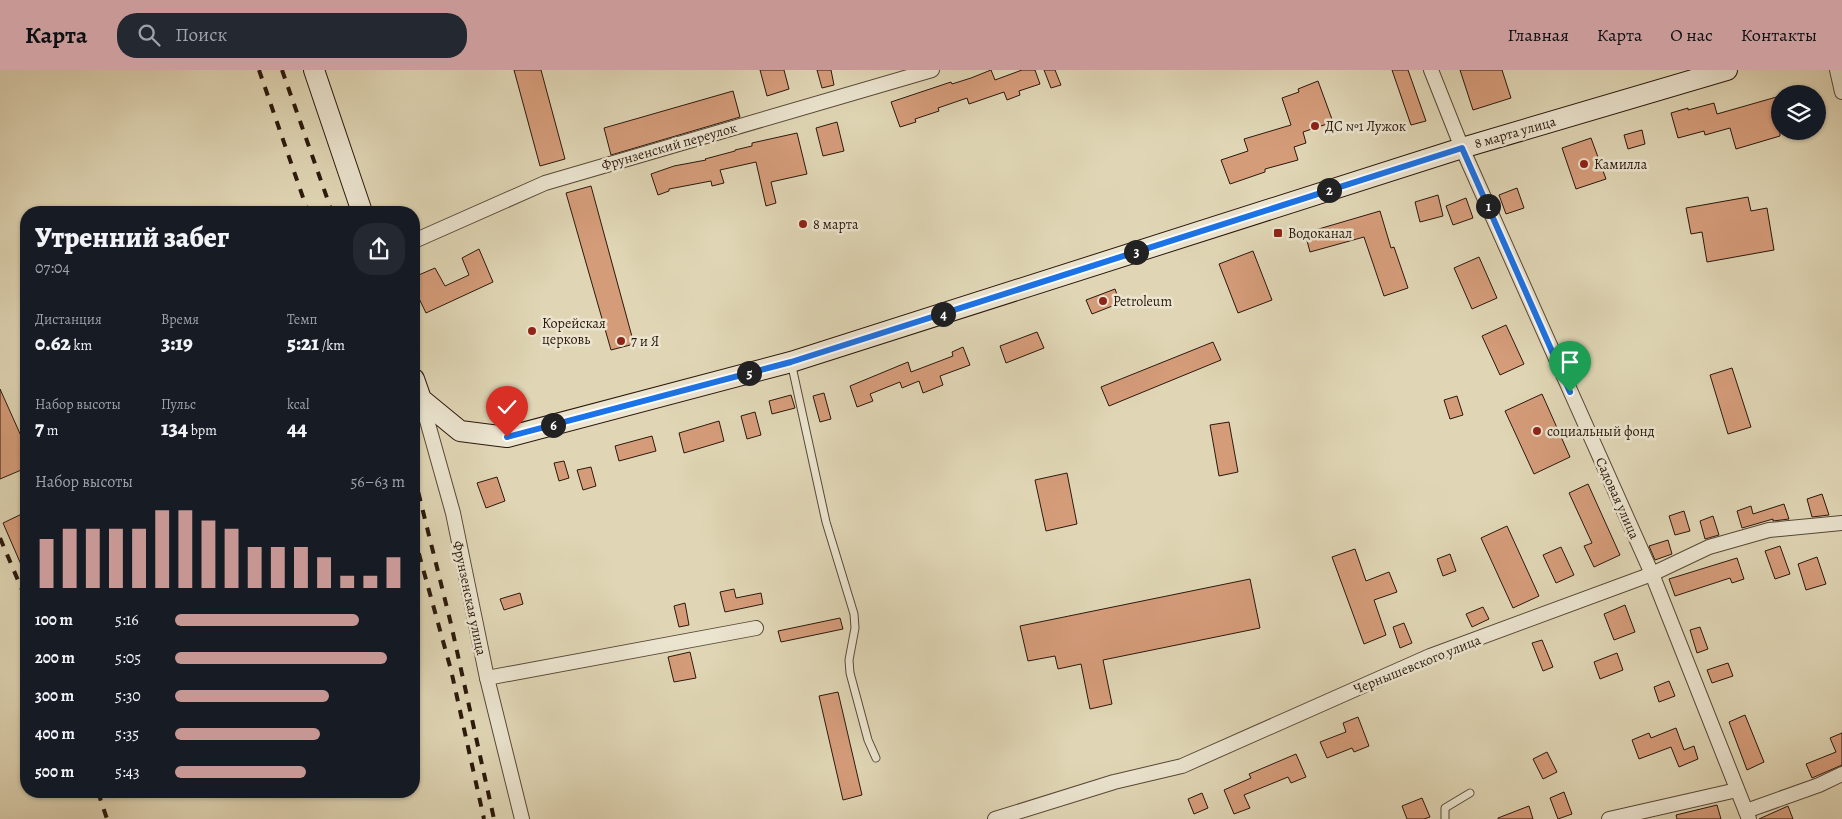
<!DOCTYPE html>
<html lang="ru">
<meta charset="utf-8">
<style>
body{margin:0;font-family:Alegreya,serif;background:#242831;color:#f1f3f6;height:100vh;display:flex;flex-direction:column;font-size:19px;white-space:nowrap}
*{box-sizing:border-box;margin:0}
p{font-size:16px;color:#9ea1a6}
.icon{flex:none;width:28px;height:28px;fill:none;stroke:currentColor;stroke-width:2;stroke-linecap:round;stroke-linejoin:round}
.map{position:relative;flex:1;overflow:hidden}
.drawer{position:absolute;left:20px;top:136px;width:400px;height:592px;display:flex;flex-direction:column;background:#171b24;border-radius:20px;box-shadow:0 1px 4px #0004}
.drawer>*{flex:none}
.tools{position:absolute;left:1771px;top:15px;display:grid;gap:10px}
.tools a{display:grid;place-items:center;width:55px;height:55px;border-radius:50%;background:#171b24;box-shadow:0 1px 4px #0004;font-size:25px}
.pin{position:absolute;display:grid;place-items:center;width:42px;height:42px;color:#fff;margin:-51px -21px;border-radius:50% 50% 50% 0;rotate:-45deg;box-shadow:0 0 5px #0007}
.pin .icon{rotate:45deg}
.km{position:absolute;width:25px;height:25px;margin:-12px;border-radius:50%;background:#222;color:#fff;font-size:14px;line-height:25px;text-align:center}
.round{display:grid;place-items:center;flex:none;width:52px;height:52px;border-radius:20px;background:#242831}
.summary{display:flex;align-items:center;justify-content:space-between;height:85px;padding:0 15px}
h1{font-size:28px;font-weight:800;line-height:38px}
.stats{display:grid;grid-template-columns:repeat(3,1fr);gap:8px;height:85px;padding:5px 15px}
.stats div{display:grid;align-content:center}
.stats b{font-size:21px;font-weight:800}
.stats small{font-size:14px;font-weight:400}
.stats p{font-size:14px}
.chart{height:140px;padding:10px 15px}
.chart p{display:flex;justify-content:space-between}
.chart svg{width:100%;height:90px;margin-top:5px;stroke:#c59692;stroke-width:6}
ul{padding:0 15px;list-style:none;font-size:16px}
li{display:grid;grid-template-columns:80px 60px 1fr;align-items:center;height:38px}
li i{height:12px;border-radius:6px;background:#c59692}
header{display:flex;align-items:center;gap:30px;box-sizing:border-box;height:70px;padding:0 25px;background:#c59692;color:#111}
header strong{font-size:24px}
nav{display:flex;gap:28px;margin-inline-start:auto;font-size:18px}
.search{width:350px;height:45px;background:#242831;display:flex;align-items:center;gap:12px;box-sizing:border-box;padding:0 18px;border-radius:20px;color:#9ea1a6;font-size:19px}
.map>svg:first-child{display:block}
</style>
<header>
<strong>Карта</strong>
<div class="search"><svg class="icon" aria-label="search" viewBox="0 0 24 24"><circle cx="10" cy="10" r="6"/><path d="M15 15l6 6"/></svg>Поиск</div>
<nav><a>Главная</a><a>Карта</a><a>О нас</a><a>Контакты</a></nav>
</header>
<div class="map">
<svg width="1842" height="749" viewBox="0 0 1842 749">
<rect width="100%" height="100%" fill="#e0d6b5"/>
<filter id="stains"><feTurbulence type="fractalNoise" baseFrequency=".004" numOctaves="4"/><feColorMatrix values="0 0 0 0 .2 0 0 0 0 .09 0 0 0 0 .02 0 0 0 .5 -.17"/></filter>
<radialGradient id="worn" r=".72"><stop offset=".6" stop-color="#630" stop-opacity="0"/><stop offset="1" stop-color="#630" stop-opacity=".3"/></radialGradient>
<g fill="#d59c7a" stroke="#2b180c">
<polygon points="514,0 541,0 565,89 540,96"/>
<polygon points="760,0 784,0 789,19 767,26"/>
<polygon points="817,0 831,0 834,15 822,18"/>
<polygon points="991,0 995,10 1022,0 1035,0 1040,14 1019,21 1020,25 1007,30 1004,22 969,34 967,28 938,38 939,41 915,49 916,52 900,57 891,32 951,12 952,14 971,8"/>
<polygon points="1044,0 1055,0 1061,15 1051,18"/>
<polygon points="1392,0 1408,0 1426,51 1411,55"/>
<polygon points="1460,0 1502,0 1511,28 1473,40"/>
<polygon points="1318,11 1333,52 1303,62 1306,73 1294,77 1298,90 1265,99 1265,102 1230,114 1221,90 1248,81 1244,69 1291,55 1282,28 1299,22 1298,19"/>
<polygon points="733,21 740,47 611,85 604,58"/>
<polygon points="1780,26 1780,66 1736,79 1730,58 1705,65 1704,61 1678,68 1671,43 1688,38 1688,40 1714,33 1717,44"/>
<polygon points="837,52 844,81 823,86 816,58"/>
<polygon points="1642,60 1645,74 1628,79 1624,65"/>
<polygon points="797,63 807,104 771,112 776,133 766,136 756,92 720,100 724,113 712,116 711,111 669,119 669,121 658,125 651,104 674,96 706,90 705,89 735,81 735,80 752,76 752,73"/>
<polygon points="1591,68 1606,109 1576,119 1562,78"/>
<polygon points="591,116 634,274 611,280 566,123"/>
<polygon points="1517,118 1524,138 1506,144 1499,125"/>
<polygon points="1438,125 1443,146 1420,152 1415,132"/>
<polygon points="1748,127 1751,141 1767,138 1774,180 1707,192 1702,162 1691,164 1686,138"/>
<polygon points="1466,128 1473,148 1453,155 1446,136"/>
<polygon points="1380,141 1391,178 1394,177 1408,218 1384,226 1364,167 1310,182 1305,163"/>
<polygon points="479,179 493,212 426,243 414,218 414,207 435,198 445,216 469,205 462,188"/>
<polygon points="1253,181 1272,230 1238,243 1219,194"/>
<polygon points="1479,187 1497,228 1472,239 1454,198"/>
<polygon points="1115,219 1120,233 1092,244 1086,230"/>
<polygon points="1506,255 1524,294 1500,305 1482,266"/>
<polygon points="1037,262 1044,278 1006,293 1000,276"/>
<polygon points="1213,272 1221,290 1109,336 1101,317"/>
<polygon points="963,277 970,295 940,306 943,315 923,323 919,311 902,318 900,312 870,324 873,331 857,337 850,316 908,292 911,302 953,286 952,282"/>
<polygon points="1732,298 1751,357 1728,364 1710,305"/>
<polygon points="0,319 26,377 26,398 0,409"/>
<polygon points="824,323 831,349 820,352 813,326"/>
<polygon points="1542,324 1570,387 1534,404 1505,341"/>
<polygon points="791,325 795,338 772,344 769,331"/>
<polygon points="1457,326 1463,345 1450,349 1444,330"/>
<polygon points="755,342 761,365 747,369 741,346"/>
<polygon points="719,351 724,371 684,383 679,363"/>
<polygon points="1229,352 1238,402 1219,406 1210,355"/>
<polygon points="652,366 656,381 619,391 615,376"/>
<polygon points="564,391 569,408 559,411 554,393"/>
<polygon points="591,397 596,416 583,420 577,400"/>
<polygon points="1067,403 1077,454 1046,461 1035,410"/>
<polygon points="497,407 505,431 486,438 477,413"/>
<polygon points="1588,414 1620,485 1594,497 1584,476 1592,473 1569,423"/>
<polygon points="1822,424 1829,445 1812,447 1807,429"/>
<polygon points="1784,434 1789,449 1773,451 1773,449 1742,458 1737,441 1751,436 1753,444"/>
<polygon points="1684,441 1690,461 1675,465 1669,446"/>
<polygon points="26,442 26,506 3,453"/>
<polygon points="1713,446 1719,465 1705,469 1700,451"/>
<polygon points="1507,456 1539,526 1513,538 1481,468"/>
<polygon points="1668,470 1672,484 1655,490 1649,476"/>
<polygon points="1780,476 1790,504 1775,509 1765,481"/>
<polygon points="1561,477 1574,505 1556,513 1543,485"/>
<polygon points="1355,479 1366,511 1389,502 1397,522 1374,530 1386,565 1364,574 1332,487"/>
<polygon points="1450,484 1456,501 1443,506 1437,489"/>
<polygon points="1817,487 1826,514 1806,520 1798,494"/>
<polygon points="1737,488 1744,509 1732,513 1730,508 1675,526 1669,509"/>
<polygon points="1250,509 1260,558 1103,590 1112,634 1090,639 1081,594 1058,599 1055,586 1028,591 1020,556"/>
<polygon points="734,519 736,528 761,523 763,534 725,542 720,522"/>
<polygon points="520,523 523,534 504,540 500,529"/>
<polygon points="685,533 689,555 679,557 674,536"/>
<polygon points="1625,535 1635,562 1614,570 1604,544"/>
<polygon points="1483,537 1489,549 1472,557 1466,544"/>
<polygon points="840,548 843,559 781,572 778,561"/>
<polygon points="1404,553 1412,573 1400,578 1393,557"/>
<polygon points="1700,557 1708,579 1697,583 1690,560"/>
<polygon points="1542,570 1553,597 1543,601 1532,573"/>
<polygon points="690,582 696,608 674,612 668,587"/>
<polygon points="1617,583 1623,600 1600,609 1594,592"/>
<polygon points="1728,593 1733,606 1712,613 1707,600"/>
<polygon points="1669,611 1675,626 1659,632 1654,617"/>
<polygon points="838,622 862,725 843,730 819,626"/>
<polygon points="1745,645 1764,692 1747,700 1729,652"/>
<polygon points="1358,647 1369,676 1354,682 1352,678 1327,688 1320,672 1346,662 1343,653"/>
<polygon points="1676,658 1684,680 1694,676 1698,689 1679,697 1671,677 1639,689 1632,670 1649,663 1651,668"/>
<polygon points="1842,663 1842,695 1812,708 1806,694 1836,682 1830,668"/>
<polygon points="1547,682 1557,702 1543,709 1533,689"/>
<polygon points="1296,684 1306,707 1291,713 1288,707 1244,725 1250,738 1234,744 1224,720 1251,708 1249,704"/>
<polygon points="1564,722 1572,744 1558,749 1550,728"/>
<polygon points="1202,723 1208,738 1194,744 1188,729"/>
<polygon points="1422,728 1430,747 1424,749 1407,749 1402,736"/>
<polygon points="1717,735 1721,749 1677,749 1676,745"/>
<polygon points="1529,736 1533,749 1498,749 1498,748"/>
<polygon points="1788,736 1793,749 1759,749"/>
</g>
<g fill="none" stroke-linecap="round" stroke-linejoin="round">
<defs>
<g id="lane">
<polyline points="791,292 826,452 854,544 855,558 849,590 850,603 868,670 876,688"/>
<polyline points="1445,749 1445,738 1470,723"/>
</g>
<g id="street">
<polyline points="1431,0 1462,78 1652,504 1749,749"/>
<polyline points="1837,0 1842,22"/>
<polyline points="414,171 545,113 932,0"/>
<polyline points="421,329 453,443 487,608 522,749"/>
<polyline points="487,608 756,558"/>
<polyline points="1746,741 1819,715 1842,704"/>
<polyline points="995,749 1114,712 1182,696 1430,586 1652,504 1709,477 1769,460 1842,453"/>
<polyline points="1609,749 1737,720"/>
</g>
<g id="secondary">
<polyline points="314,0 362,142"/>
<polyline points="414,309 421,329 460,361 507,367 791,292 1462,78 1727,0"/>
</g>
</defs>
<use href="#lane" stroke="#584836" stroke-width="9"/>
<use href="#street" stroke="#584836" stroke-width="16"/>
<use href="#secondary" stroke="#2b180c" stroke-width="22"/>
<use href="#lane" stroke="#ebe4cf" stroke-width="7"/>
<use href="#street" stroke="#ebe4cf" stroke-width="14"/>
<use href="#secondary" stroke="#ebe4cf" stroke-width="20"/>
<g stroke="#2b180c" stroke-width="4" stroke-dasharray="9 9" stroke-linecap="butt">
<polyline points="259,0 308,142"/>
<polyline points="282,0 332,142"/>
<polyline points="414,405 451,554 494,749"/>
<polyline points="414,466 451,600 484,749"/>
<polyline points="0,468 26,529"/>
<polyline points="98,722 107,749"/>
</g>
</g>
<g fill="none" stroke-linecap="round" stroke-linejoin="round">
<defs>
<polyline id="route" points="507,367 791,292 1462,78 1570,322"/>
</defs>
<use href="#route" stroke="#fff" stroke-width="10"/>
<use href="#route" stroke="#1a73e8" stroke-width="6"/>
</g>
<g fill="#8f2418" stroke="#ebe4cf" stroke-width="2">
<circle cx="1315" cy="56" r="5"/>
<circle cx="1584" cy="94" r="5"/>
<circle cx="803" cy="154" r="5"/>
<rect x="1273" y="158" width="10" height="10" rx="2.5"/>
<circle cx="1103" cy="231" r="5"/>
<circle cx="532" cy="261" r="5"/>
<circle cx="621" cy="271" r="5"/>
<circle cx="1537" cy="361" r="5"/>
</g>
<g text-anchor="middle" stroke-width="5" stroke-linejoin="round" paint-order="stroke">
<g font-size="14" fill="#2b180c" stroke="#ebe4cf" text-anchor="start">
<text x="1325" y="61">ДС №1 Лужок</text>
<text x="1594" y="99">Камилла</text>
<text x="813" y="159">8 марта</text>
<text x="1288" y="168">Водоканал</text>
<text x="1113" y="236">Petroleum</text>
<text x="542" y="258">Корейская<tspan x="542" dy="16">церковь</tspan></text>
<text x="631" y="276">7 и Я</text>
<text x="1547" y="366">социальный фонд</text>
</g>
<g font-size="14" fill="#2b180c" stroke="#ebe4cf">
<text transform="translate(1515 62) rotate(-16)" y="5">8 марта улица</text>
<text transform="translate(669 76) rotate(-16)" y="5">Фрунзенский переулок</text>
<text transform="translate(1618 428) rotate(66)" y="5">Садовая улица</text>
<text transform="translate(470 528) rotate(78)" y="5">Фрунзенская улица</text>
<text transform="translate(1417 594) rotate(-22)" y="5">Чернышевского улица</text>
</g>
</g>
<rect width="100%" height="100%" filter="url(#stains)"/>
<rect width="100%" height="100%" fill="url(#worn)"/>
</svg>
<div class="tools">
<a><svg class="icon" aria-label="layers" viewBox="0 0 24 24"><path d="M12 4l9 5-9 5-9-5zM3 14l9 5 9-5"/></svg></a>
</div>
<div class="pin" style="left:1570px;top:322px;background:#1e9e55"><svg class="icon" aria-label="arrive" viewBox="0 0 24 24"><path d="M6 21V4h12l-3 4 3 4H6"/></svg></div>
<div class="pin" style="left:507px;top:367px;background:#d93025"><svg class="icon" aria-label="check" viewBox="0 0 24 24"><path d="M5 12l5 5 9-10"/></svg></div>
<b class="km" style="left:1488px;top:136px">1</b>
<b class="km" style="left:1329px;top:120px">2</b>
<b class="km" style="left:1136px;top:182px">3</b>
<b class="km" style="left:943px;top:244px">4</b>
<b class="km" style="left:749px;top:303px">5</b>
<b class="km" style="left:553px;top:355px">6</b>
<section class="drawer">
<div class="summary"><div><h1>Утренний забег</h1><p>07:04</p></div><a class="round"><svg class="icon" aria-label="share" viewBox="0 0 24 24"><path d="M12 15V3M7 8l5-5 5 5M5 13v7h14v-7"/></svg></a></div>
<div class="stats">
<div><p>Дистанция</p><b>0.62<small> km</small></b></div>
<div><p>Время</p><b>3:19</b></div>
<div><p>Темп</p><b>5:21<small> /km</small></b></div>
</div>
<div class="stats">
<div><p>Набор высоты</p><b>7<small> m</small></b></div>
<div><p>Пульс</p><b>134<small> bpm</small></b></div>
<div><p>kcal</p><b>44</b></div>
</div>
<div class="chart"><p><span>Набор высоты</span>56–63 m</p>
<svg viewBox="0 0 160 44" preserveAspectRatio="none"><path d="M5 44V20M15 44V15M25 44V15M35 44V15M45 44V15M55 44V6M65 44V6M75 44V11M85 44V15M95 44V24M105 44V24M115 44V24M125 44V29M135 44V38M145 44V38M155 44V29"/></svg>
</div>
<ul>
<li><b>100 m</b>5:16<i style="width:80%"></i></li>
<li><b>200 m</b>5:05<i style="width:92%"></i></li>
<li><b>300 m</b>5:30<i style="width:67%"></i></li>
<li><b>400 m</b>5:35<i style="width:63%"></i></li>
<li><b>500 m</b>5:43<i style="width:57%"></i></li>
</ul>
</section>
</div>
